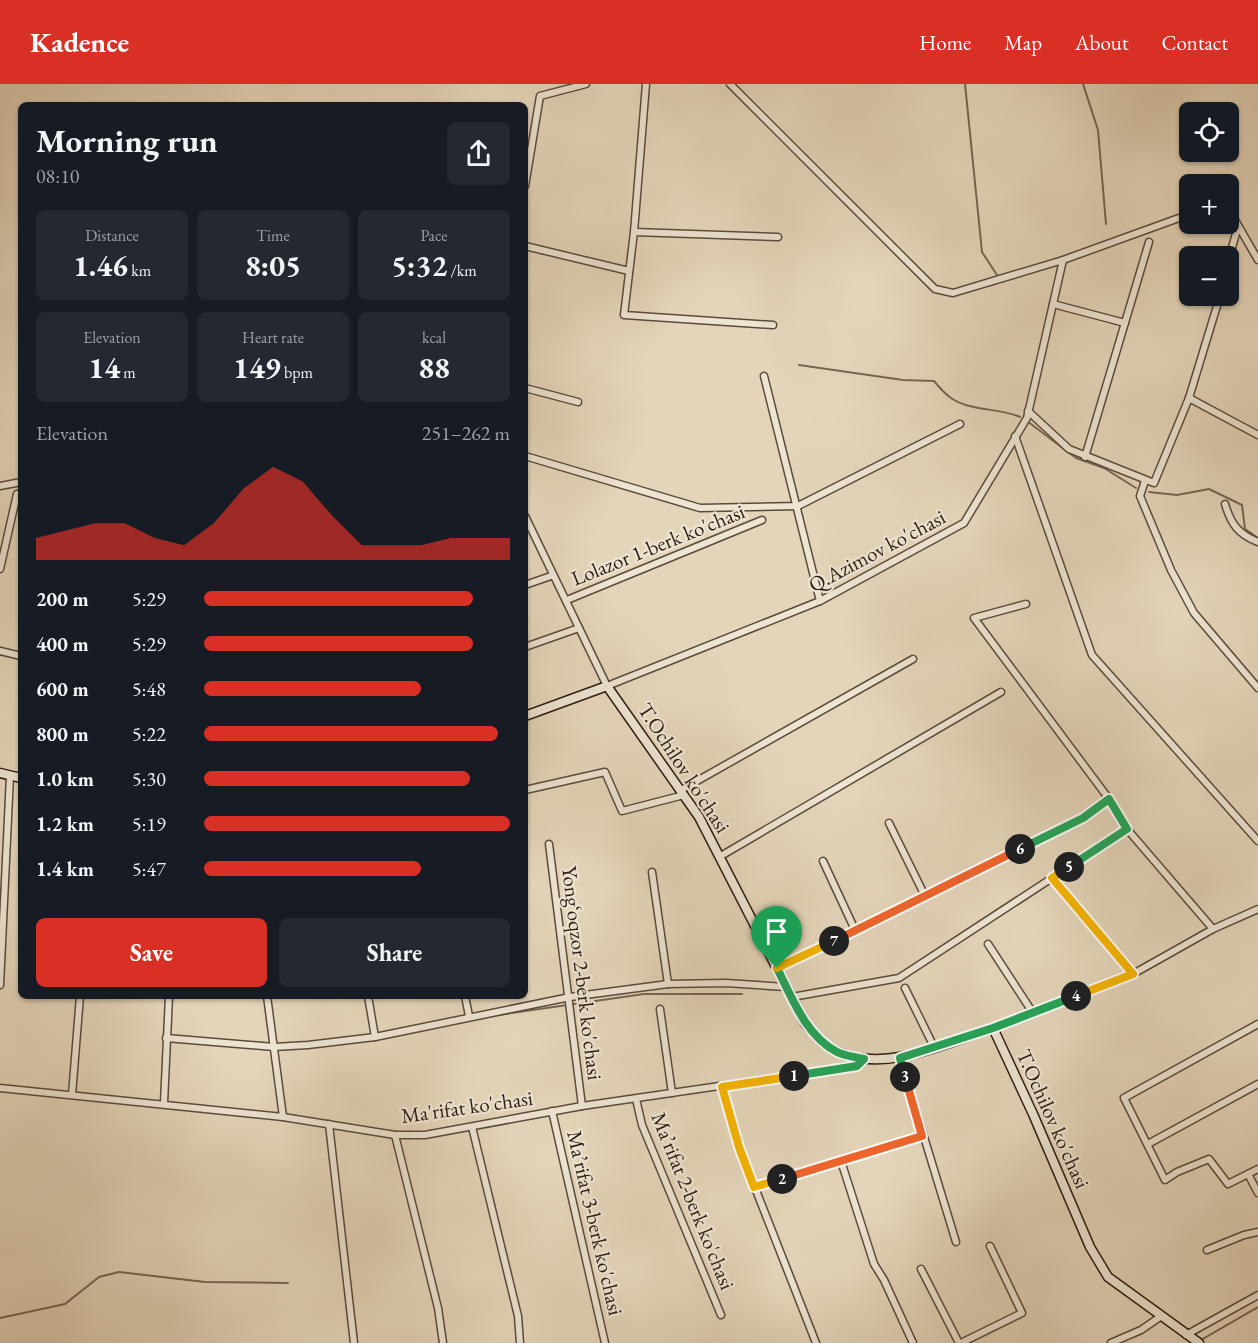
<!DOCTYPE html>
<meta charset="utf-8">
<style>
body{margin:0;font-family:"EB Garamond",serif;background:#242831;color:#f1f3f6;height:100vh;display:flex;flex-direction:column;font-size:22px;white-space:nowrap}
*{box-sizing:border-box;margin:0}
p{font-size:20px;color:#9ea1a6}
.icon{flex:none;width:33px;height:33px;fill:none;stroke:currentColor;stroke-width:2;stroke-linecap:round;stroke-linejoin:round}
.map{position:relative;flex:1;overflow:hidden}
.panel{position:absolute;left:18px;top:18px;width:510px;height:897px;display:flex;flex-direction:column;background:#171b24;border-radius:9px;box-shadow:0 2px 4px #0004}
.panel>*{flex:none}
.fabs{position:absolute;left:1179px;top:18px;display:grid;gap:12px}
.fabs a{display:grid;place-items:center;width:60px;height:60px;border-radius:9px;background:#171b24;box-shadow:0 2px 4px #0004;font-size:30px}
.pin{position:absolute;display:grid;place-items:center;width:51px;height:51px;color:#fff;margin:-62px -26px;border-radius:50% 50% 50% 0;rotate:-45deg;box-shadow:0 0 6px #0007}
.pin .icon{rotate:45deg}
.km{position:absolute;width:30px;height:30px;margin:-15px;border-radius:50%;background:#222;color:#fff;font-size:16px;line-height:30px;text-align:center}
.round{display:grid;place-items:center;flex:none;width:63px;height:63px;border-radius:9px;background:#242831}
.headline{display:flex;align-items:center;justify-content:space-between;height:102px;padding:0 18px}
h1{font-size:33px;font-weight:700;line-height:45px}
.stats{display:grid;grid-template-columns:repeat(3,1fr);gap:9px;height:102px;padding:6px 18px}
.stats div{display:grid;align-content:center;border-radius:9px;background:#242831;text-align:center}
.stats b{font-size:30px;font-weight:700}
.stats small{font-size:16px;font-weight:400}
.stats p{font-size:16px}
.chart{height:168px;padding:12px 18px}
.chart p{display:flex;justify-content:space-between}
.chart svg{width:100%;height:108px;margin-top:6px;fill:#d93025;opacity:.7}
.action{display:flex;gap:12px;margin-top:auto;padding:12px 18px}
.action a{flex:1;height:69px;border-radius:9px;background:#d93025;color:#fff;font-size:24px;font-weight:700;line-height:69px;text-align:center}
.action a+a{background:#242831;color:#f1f3f6}
ul{padding:0 18px;list-style:none;font-size:20px}
li{display:grid;grid-template-columns:96px 72px 1fr;align-items:center;height:45px}
li i{height:15px;border-radius:8px;background:#d93025}
header{display:flex;align-items:center;gap:36px;box-sizing:border-box;height:84px;padding:0 30px;background:#d93025;color:#fff}
header strong{font-size:28px}
nav{display:flex;gap:33px;margin-inline-start:auto;font-size:21px}
.map>svg:first-child{display:block}
</style>
<header>
<strong>Kadence</strong>
<nav><a>Home</a><a>Map</a><a>About</a><a>Contact</a></nav>
</header>
<div class="map">
<svg width="1258" height="1259" viewBox="0 0 1258 1259">
<rect width="100%" height="100%" fill="#e4d5ba"/>
<filter id="stains"><feTurbulence type="fractalNoise" baseFrequency=".00333" numOctaves="4"/><feColorMatrix values="0 0 0 0 .2 0 0 0 0 .09 0 0 0 0 .02 0 0 0 .5 -.17"/></filter>
<radialGradient id="worn" r=".72"><stop offset=".6" stop-color="#630" stop-opacity="0"/><stop offset="1" stop-color="#630" stop-opacity=".3"/></radialGradient>
<g fill="none" stroke-linecap="round" stroke-linejoin="round">
<g stroke="#766554" stroke-width="2">
<polyline points="965,0 982,168 997,191"/>
<polyline points="1083,0 1098,46 1106,140"/>
<path d="M799,281l104,15 31,1c5,6 11,13 17,17 20,14 47,9 69,19"/>
<polyline points="1027,337 1076,374 1104,384 1136,404"/>
<polyline points="1149,408 1177,411 1209,405 1242,421 1245,445 1258,454"/>
<polyline points="491,932 644,910 742,910"/>
<polyline points="0,1234 65,1220 99,1193 119,1188 205,1198 288,1199"/>
<polyline points="1201,1256 1258,1223"/>
</g>
<defs>
<g id="street">
<polyline points="646,0 634,148 624,231 773,241"/>
<polyline points="730,0 935,205 953,209 1063,176 1190,130"/>
<polyline points="525,102 540,12 586,0"/>
<polyline points="1228,124 1258,176"/>
<polyline points="634,148 778,153"/>
<polyline points="525,162 629,187"/>
<polyline points="1228,178 1238,142"/>
<polyline points="1053,220 1125,239"/>
<polyline points="764,292 820,517"/>
<polyline points="525,304 578,318"/>
<polyline points="1189,314 1258,351"/>
<polyline points="1028,327 1069,365 1154,399 1189,314 1220,212"/>
<polyline points="1015,352 1092,571 1258,757"/>
<polyline points="525,372 700,424 798,422 960,340"/>
<polyline points="1085,373 1149,158"/>
<polyline points="1145,397 1140,412 1171,486 1194,529 1258,604"/>
<polyline points="0,402 21,398"/>
<path d="M1225,420c6,20 13,30 33,38"/>
<polyline points="525,432 607,602 820,517 964,439 1027,334 1063,176"/>
<polyline points="0,485 17,410"/>
<polyline points="525,501 551,492"/>
<polyline points="567,516 762,436"/>
<polyline points="1026,520 974,534 1109,715"/>
<polyline points="525,563 579,544"/>
<polyline points="0,567 21,572"/>
<polyline points="525,706 605,688 622,727 684,711"/>
<polyline points="681,706 913,575"/>
<polyline points="889,739 925,812"/>
<polyline points="549,760 582,1022"/>
<polyline points="719,773 1001,608"/>
<polyline points="823,777 855,846"/>
<polyline points="652,788 668,900"/>
<polyline points="1052,794 1133,890"/>
<polyline points="988,860 1033,929"/>
<polyline points="777,884 1083,734 1109,715 1127,745 1213,845"/>
<polyline points="0,901 10,692"/>
<polyline points="905,904 934,963"/>
<polyline points="267,912 283,1033"/>
<polyline points="368,912 375,953"/>
<polyline points="465,912 469,932"/>
<polyline points="792,913 899,894 1127,745"/>
<polyline points="660,925 672,1009"/>
<polyline points="1258,940 1124,1014 1165,1096 1177,1088 1209,1075 1228,1100 1258,1085"/>
<polyline points="993,944 1133,890 1213,845 1258,825"/>
<polyline points="166,954 274,963 308,961 375,953 570,913 668,900 726,899 786,903"/>
<polyline points="900,974 956,1158"/>
<polyline points="722,1003 739,1063 816,1259"/>
<polyline points="0,1004 283,1033 395,1051 425,1051 582,1022 857,982 864,975"/>
<polyline points="72,1011 80,912"/>
<polyline points="636,1015 642,1041 721,1231"/>
<polyline points="164,1019 169,912"/>
<polyline points="552,1027 605,1259"/>
<polyline points="329,1040 354,1259"/>
<polyline points="472,1043 518,1232 520,1259"/>
<polyline points="395,1051 438,1224 443,1259"/>
<polyline points="1148,1060 1258,1000"/>
<polyline points="841,1077 874,1180 884,1196 913,1259"/>
<polyline points="1248,1090 1258,1109"/>
<polyline points="754,1103 922,1052"/>
<polyline points="1207,1166 1244,1151 1258,1148"/>
<polyline points="921,1185 959,1259"/>
<polyline points="1186,1251 1258,1211"/>
<polyline points="961,1259 1022,1229 990,1162"/>
<polyline points="1111,1259 1141,1246 1160,1233"/>
</g>
<g id="secondary">
<path d="M525,632l82,-30 92,131 106,206c10,11 20,25 35,30 50,19 105,-10 153,-25l40,86 57,133 18,30 91,66"/>
<polyline points="0,689 21,694"/>
</g>
</defs>
<use href="#street" stroke="#5b4a3b" stroke-width="9"/>
<use href="#secondary" stroke="#2d1b11" stroke-width="11"/>
<use href="#street" stroke="#ede4d2" stroke-width="6"/>
<use href="#secondary" stroke="#ede4d2" stroke-width="8"/>
</g>
<g fill="none" stroke-linecap="round" stroke-linejoin="round">
<defs>
<path id="split-1" d="M777,884c15,30 29,68 60,84 8,4 19,5 27,7l-7,7 -63,10"/>
<polyline id="split-2" points="782,1095 754,1103 739,1063 722,1003 794,992"/>
<polyline id="split-3" points="782,1095 922,1052 905,993"/>
<polyline id="split-4" points="905,993 900,974 993,944 1076,912"/>
<polyline id="split-5" points="1069,783 1052,794 1133,890 1076,912"/>
<polyline id="split-6" points="1020,765 1083,734 1109,715 1127,745 1069,783"/>
<polyline id="split-7" points="834,857 1020,765"/>
<polyline id="split-8" points="777,884 834,857"/>
</defs>
<use href="#split-1" stroke="#fff" stroke-width="12"/>
<use href="#split-2" stroke="#fff" stroke-width="12"/>
<use href="#split-3" stroke="#fff" stroke-width="12"/>
<use href="#split-4" stroke="#fff" stroke-width="12"/>
<use href="#split-5" stroke="#fff" stroke-width="12"/>
<use href="#split-6" stroke="#fff" stroke-width="12"/>
<use href="#split-7" stroke="#fff" stroke-width="12"/>
<use href="#split-8" stroke="#fff" stroke-width="12"/>
<use href="#split-1" stroke="#22a559" stroke-width="8"/>
<use href="#split-2" stroke="#f5b400" stroke-width="8"/>
<use href="#split-3" stroke="#f0652b" stroke-width="8"/>
<use href="#split-4" stroke="#22a559" stroke-width="8"/>
<use href="#split-5" stroke="#f5b400" stroke-width="8"/>
<use href="#split-6" stroke="#22a559" stroke-width="8"/>
<use href="#split-7" stroke="#f0652b" stroke-width="8"/>
<use href="#split-8" stroke="#f5b400" stroke-width="8"/>
</g>
<g text-anchor="middle" stroke-width="4.5" stroke-linejoin="round" paint-order="stroke">
<g font-size="21" fill="#2d1b11" stroke="#ede4d2">
<text transform="translate(658 461) rotate(-22)" y="7">Lolazor 1-berk ko'chasi</text>
<text transform="translate(877 467) rotate(-28)" y="7">Q.Azimov ko'chasi</text>
<text transform="translate(684 684) rotate(57)" y="7">T.Ochilov ko'chasi</text>
<text transform="translate(582 889) rotate(83)" y="7">Yong‘oqzor 2-berk ko'chasi</text>
<text transform="translate(467 1023) rotate(-8)" y="7">Ma'rifat ko'chasi</text>
<text transform="translate(1053 1035) rotate(66)" y="7">T.Ochilov ko'chasi</text>
<text transform="translate(693 1117) rotate(68)" y="7">Ma’rifat 2-berk ko'chasi</text>
<text transform="translate(595 1139) rotate(77)" y="7">Ma’rifat 3-berk ko'chasi</text>
</g>
</g>
<rect width="100%" height="100%" filter="url(#stains)"/>
<rect width="100%" height="100%" fill="url(#worn)"/>
</svg>
<div class="fabs">
<a><svg class="icon" aria-label="locate" viewBox="0 0 24 24"><circle cx="12" cy="12" r="6"/><path d="M12 2v4M12 18v4M2 12h4M18 12h4"/></svg></a>
<a>+</a>
<a>−</a>
</div>
<div class="pin" style="left:777px;top:884px;background:#1e9e55"><svg class="icon" aria-label="arrive" viewBox="0 0 24 24"><path d="M6 21V4h12l-3 4 3 4H6"/></svg></div>
<b class="km" style="left:794px;top:992px">1</b>
<b class="km" style="left:782px;top:1095px">2</b>
<b class="km" style="left:905px;top:993px">3</b>
<b class="km" style="left:1076px;top:912px">4</b>
<b class="km" style="left:1069px;top:783px">5</b>
<b class="km" style="left:1020px;top:765px">6</b>
<b class="km" style="left:834px;top:857px">7</b>
<section class="panel">
<div class="headline"><div><h1>Morning run</h1><p>08:10</p></div><a class="round"><svg class="icon" aria-label="share" viewBox="0 0 24 24"><path d="M12 15V3M7 8l5-5 5 5M5 13v7h14v-7"/></svg></a></div>
<div class="stats">
<div><p>Distance</p><b>1.46<small> km</small></b></div>
<div><p>Time</p><b>8:05</b></div>
<div><p>Pace</p><b>5:32<small> /km</small></b></div>
</div>
<div class="stats">
<div><p>Elevation</p><b>14<small> m</small></b></div>
<div><p>Heart rate</p><b>149<small> bpm</small></b></div>
<div><p>kcal</p><b>88</b></div>
</div>
<div class="chart"><p><span>Elevation</span>251–262 m</p>
<svg viewBox="0 0 160 44" preserveAspectRatio="none"><path d="M0 44V35L10 32L20 29L30 29L40 35L50 38L60 29L70 15L80 6L90 12L100 26L110 38L120 38L130 38L140 35L150 35L160 35V44z"/></svg>
</div>
<ul>
<li><b>200 m</b>5:29<i style="width:88%"></i></li>
<li><b>400 m</b>5:29<i style="width:88%"></i></li>
<li><b>600 m</b>5:48<i style="width:71%"></i></li>
<li><b>800 m</b>5:22<i style="width:96%"></i></li>
<li><b>1.0 km</b>5:30<i style="width:87%"></i></li>
<li><b>1.2 km</b>5:19<i style="width:100%"></i></li>
<li><b>1.4 km</b>5:47<i style="width:71%"></i></li>
</ul>
<div class="action"><a>Save</a><a>Share</a></div>
</section>
</div>
